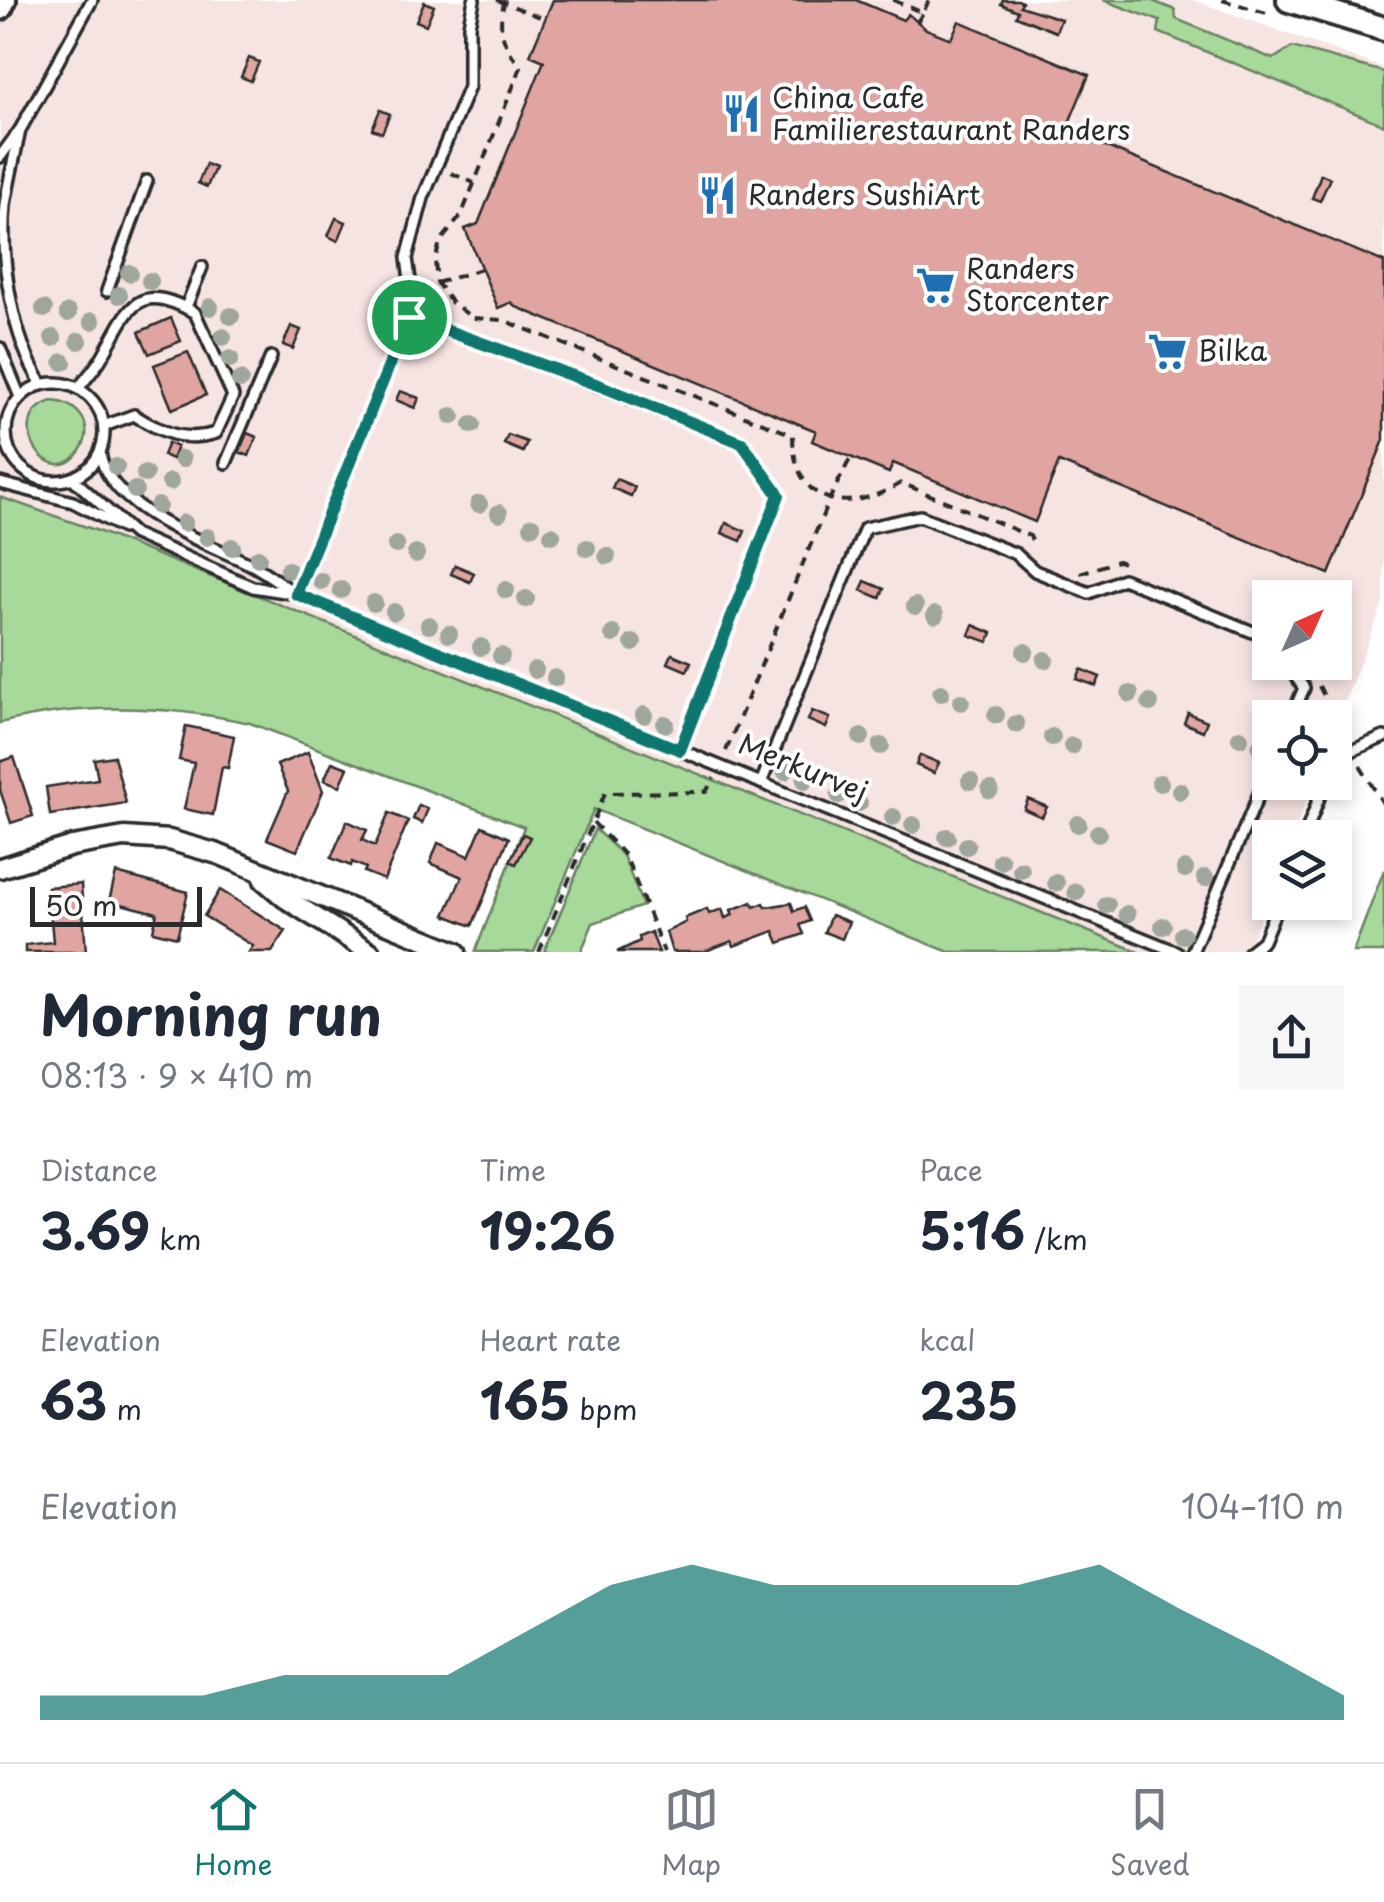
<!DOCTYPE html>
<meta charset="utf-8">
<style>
body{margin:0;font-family:"Playpen Sans",sans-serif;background:#f6f6f7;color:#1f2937;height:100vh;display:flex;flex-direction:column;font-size:38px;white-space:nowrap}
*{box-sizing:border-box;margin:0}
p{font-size:32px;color:#747a83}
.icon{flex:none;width:55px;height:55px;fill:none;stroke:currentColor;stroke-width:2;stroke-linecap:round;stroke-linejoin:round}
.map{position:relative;height:952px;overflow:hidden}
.sheet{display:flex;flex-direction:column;background:#fff;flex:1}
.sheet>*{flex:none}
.needle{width:65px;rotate:45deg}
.buttons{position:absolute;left:1252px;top:580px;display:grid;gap:20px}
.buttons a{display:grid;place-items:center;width:100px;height:100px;border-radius:0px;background:#fff;box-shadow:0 5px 15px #0003;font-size:50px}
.scale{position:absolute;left:30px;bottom:25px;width:172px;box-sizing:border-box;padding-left:10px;border:5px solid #2b2b2b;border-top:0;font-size:28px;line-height:35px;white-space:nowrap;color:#2b2b2b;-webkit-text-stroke:8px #fff;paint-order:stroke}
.pin{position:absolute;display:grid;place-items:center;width:85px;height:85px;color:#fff;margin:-42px;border:5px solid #fff;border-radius:50%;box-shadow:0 2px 10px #0007}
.round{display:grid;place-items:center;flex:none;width:105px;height:105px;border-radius:0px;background:#f6f6f7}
.summary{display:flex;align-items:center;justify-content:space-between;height:170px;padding:0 40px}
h1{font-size:55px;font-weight:700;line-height:75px}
.figures{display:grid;grid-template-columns:repeat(3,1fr);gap:15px;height:170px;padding:10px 40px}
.figures div{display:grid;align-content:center}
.figures b{font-size:50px;font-weight:700}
.figures small{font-size:28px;font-weight:400}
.figures p{font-size:28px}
.chart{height:280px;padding:20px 40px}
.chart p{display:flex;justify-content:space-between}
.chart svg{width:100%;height:180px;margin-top:10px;fill:#0f766e;opacity:.7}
.tabs{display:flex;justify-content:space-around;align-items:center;height:140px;border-top:2px solid #e0e1e3;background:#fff;font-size:28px;color:#747a83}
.tabs a{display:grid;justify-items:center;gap:5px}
.tabs .active{color:#0f766e}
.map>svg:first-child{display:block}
</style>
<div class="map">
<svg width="1384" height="952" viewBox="0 0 1384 952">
<rect width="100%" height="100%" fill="#fff"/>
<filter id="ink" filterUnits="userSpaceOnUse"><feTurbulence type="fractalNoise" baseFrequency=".01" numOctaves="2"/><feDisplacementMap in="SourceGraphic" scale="20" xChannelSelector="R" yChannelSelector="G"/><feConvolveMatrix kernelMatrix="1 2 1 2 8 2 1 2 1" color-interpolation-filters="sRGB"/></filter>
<g filter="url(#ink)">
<path fill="#f6e4e2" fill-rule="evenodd" d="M0,0h1193l191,68v533l-49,126v-9h-65v64l43,1 -21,54 -22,1v56l-23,58h-150l-1097,-445zM1270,598h65v64h-65z"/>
<g fill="#a7d99a" stroke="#698262" stroke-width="2.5">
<polygon points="1103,0 1150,0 1175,10 1176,19 1273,59 1292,47 1384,72 1384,125 1158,32 1160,21"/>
<path d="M52,401c25,1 44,24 29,48 -30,48 -81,-32 -29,-48z"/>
<path d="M0,497l98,34 1041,421h-190l-355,-143 -60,143h-59l49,-125 -274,-104c-84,-18 -167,-21 -250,0z"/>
<polygon points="595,829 623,855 643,906 593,923 581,952 544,952"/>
<polygon points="1384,870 1384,952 1353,952"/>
</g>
<g fill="#e0a5a0" stroke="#2b2b2b" stroke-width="2.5">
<polygon points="553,0 856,0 903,20 908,14 926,29 951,39 959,21 1089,75 1066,130 1384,262 1384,440 1329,574 1059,462 1035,522 893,463 889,473 812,441 816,431 514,306 512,302 498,308 465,229 478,224 544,61 530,55"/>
<polygon points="1003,0 1018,0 1022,2 1020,6 1061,19 1056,32 1016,16 1018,11 1001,4"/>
<polygon points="424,2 434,6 426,25 416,21"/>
<polygon points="249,58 259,62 251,81 241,77"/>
<polygon points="380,110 390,114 382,133 372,129"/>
<polygon points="206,164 215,168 207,187 198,183"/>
<polygon points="1321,174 1330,178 1320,201 1312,198"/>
<polygon points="336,218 346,222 338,241 328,236"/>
<polygon points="171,318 181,341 149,354 139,332"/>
<polygon points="291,326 301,330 293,349 283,345"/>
<polygon points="188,352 206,395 172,409 154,365"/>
<polygon points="400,391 419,398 415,408 396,400"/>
<polygon points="247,433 257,437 249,456 239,452"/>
<polygon points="508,435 527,442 523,452 504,444"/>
<polygon points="168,443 177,447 172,459 163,455"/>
<polygon points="616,479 635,487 631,496 612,488"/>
<polygon points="726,523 745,531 741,541 722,533"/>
<polygon points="455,565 474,573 470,582 451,574"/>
<polygon points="865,581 884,589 880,598 861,590"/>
<polygon points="973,625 992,633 988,642 969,635"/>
<polygon points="672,654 691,662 687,671 668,663"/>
<polygon points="1081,669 1100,677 1096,686 1077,679"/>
<polygon points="812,711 830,718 826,728 808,720"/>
<polygon points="1188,713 1207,721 1203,731 1184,723"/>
<polygon points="186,726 234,736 228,768 222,767 213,815 184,809 194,763 179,760"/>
<polygon points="308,752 323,791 297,851 267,839 288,791 277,765"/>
<polygon points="920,755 939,763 934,773 916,765"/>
<polygon points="114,756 126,803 50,815 46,787 98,779 94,759"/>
<polygon points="14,757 33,816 11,823 0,790 0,762"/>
<polygon points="332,762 348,768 340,786 324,780"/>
<polygon points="1028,799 1047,807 1042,817 1024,809"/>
<polygon points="419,805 428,809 422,823 413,819"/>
<polygon points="389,813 408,821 384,880 364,872 366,868 352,862 351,866 331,858 347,821 367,830 362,840 375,846"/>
<polygon points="482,826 509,838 472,926 445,915 462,877 430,863 438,843 469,856"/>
<polygon points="523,834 530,837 516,864 510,861"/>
<polygon points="116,873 188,892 177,937 153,931 157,913 109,901"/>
<polygon points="81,884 86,952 25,952 25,945 53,942 48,887"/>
<polygon points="220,890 286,931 272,952 249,952 253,946 204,916"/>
<polygon points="752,902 754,907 764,903 766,907 791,903 794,911 804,907 810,921 800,925 804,934 779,943 774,931 734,946 732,941 703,952 672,952 666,932 686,922 685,918 707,909 709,914 722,909 725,918 733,915 731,910"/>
<polygon points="831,915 849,922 842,939 824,932"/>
<polygon points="651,932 659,952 617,952 640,941 639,937"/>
</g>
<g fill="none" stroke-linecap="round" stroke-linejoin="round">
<defs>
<g id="service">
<path d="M20,130c-5,25 -11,50 -15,75 -5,55 7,133 37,179"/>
<polyline points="0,157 20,130 92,0"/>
<polyline points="107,291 147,181"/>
<polyline points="186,307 202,267"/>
<polyline points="409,317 601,387 742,443 779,495 680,750"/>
<polyline points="0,348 20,397"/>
<circle cx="55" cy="432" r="49"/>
<path d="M78,389c8,-11 18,-21 24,-32 27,-46 32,-79 93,-44l38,83 -17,37c-32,10 -55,-1 -82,-18l-30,11"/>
<path d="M100,452c6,56 107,91 150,112 16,8 31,20 46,30l881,358"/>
<polyline points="226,463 271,357"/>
<polyline points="72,478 134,534 253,587 291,593"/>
<polyline points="0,483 73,502 123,528"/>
<polyline points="296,594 409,317 413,301 407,258 423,198 469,87 469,25 474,0"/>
<polyline points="1285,662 1304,688 1291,718"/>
<polyline points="1335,770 1351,751 1384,737"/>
<polyline points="761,783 865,528 920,516 1016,554 1035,571 1089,593 1123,579 1265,637 1270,644"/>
<polyline points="1304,838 1325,782"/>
<polyline points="1192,952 1270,768"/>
<polyline points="1249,952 1263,941 1279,902"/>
</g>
<g id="minor">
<polyline points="0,868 72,846 124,837 169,840 218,854 456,952"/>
<polyline points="264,880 285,898 370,952"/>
</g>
<g id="tertiary">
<polyline points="1289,0 1384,29"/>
<polyline points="0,8 4,0"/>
</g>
</defs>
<use href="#service" stroke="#2b2b2b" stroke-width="16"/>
<use href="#minor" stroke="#2b2b2b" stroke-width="25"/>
<use href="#tertiary" stroke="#2b2b2b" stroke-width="30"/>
<g stroke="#2b2b2b" stroke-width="4" stroke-dasharray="10 8" stroke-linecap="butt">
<polyline points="497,0 545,19"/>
<path d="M505,0c-9,28 -2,45 16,67l-60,149 -21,26 -5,19 2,22 15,20 21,15 30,2 290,115c0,73 56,79 108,48l129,53 5,11"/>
<polyline points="893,0 923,13 929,0"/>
<polyline points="1222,0 1270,14"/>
<polyline points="917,22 923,13"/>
<polyline points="451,173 474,183"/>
<polyline points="437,283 481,269"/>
<polyline points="1080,573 1118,561 1123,563"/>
<polyline points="1319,686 1344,736"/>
<polyline points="726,751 829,500 851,457"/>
<polyline points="1360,766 1384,805"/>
<polyline points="593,822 626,857 664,952"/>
<polyline points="539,952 605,793 706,792 714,778"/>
</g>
<use href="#service" stroke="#fff" stroke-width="9"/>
<use href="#minor" stroke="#fff" stroke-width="18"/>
<use href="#tertiary" stroke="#fff" stroke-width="22"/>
</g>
<g fill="#9fa79d">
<circle cx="129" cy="273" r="9"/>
<circle cx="150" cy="281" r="9"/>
<circle cx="119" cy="295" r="9"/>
<circle cx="210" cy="307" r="9"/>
<circle cx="44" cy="309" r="9"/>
<circle cx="68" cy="313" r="9"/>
<circle cx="231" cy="316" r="9"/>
<circle cx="92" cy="321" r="9"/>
<circle cx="223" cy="337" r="9"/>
<circle cx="53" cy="338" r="9"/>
<circle cx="79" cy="341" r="9"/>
<circle cx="230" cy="359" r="9"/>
<circle cx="63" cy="362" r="9"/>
<circle cx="240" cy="380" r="9"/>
<circle cx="452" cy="416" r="9"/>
<circle cx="472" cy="425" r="9"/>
<circle cx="182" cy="459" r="9"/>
<circle cx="116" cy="467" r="9"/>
<circle cx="145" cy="474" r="9"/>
<circle cx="170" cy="482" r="9"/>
<circle cx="135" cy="490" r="9"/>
<circle cx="479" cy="504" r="9"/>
<circle cx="158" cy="506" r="9"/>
<circle cx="499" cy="513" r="9"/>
<circle cx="184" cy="523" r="9"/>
<circle cx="532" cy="526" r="9"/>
<circle cx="552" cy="535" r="9"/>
<circle cx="207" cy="537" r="9"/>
<circle cx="396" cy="545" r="9"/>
<circle cx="232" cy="547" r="9"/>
<circle cx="587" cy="548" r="9"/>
<circle cx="416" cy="554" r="9"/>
<circle cx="607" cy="556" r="9"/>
<circle cx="258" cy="558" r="9"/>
<circle cx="288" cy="570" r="9"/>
<circle cx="321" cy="581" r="9"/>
<circle cx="341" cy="590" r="9"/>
<circle cx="506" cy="590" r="9"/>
<circle cx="526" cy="599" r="9"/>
<circle cx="374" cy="603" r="9"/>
<circle cx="915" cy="606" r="9"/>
<circle cx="394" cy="612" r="9"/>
<circle cx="935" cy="615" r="9"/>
<circle cx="429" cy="625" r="9"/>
<circle cx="449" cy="634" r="9"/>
<circle cx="613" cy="634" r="9"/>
<circle cx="633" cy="643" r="9"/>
<circle cx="481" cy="647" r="9"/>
<circle cx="1025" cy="652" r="9"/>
<circle cx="501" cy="656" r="9"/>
<circle cx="1045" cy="660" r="9"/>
<circle cx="535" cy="670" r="9"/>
<circle cx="555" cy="678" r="9"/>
<circle cx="941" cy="693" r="9"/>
<circle cx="1130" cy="694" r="9"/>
<circle cx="961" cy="702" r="9"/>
<circle cx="1150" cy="703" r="9"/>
<circle cx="644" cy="715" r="9"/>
<circle cx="996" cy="715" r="9"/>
<circle cx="665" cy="724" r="9"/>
<circle cx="1016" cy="724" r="9"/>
<circle cx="861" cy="737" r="9"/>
<circle cx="1052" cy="737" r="9"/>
<circle cx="1240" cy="738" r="9"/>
<circle cx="881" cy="746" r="9"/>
<circle cx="1072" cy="746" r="9"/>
<circle cx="1260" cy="747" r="9"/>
<circle cx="785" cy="771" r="9"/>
<circle cx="805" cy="780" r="9"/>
<circle cx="970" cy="781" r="9"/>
<circle cx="1160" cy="783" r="9"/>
<circle cx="990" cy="790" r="9"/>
<circle cx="1180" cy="791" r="9"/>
<circle cx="839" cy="795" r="9"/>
<circle cx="859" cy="803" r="9"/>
<circle cx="893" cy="817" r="9"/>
<circle cx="1078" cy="824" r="9"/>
<circle cx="913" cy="825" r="9"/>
<circle cx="1098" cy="833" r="9"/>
<circle cx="947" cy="837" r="9"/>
<circle cx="967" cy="846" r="9"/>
<circle cx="1001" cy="861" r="9"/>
<circle cx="1185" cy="869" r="9"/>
<circle cx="1021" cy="870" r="9"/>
<circle cx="1205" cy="878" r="9"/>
<circle cx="1056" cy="883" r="9"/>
<circle cx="1076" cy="892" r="9"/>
<circle cx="1107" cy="905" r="9"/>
<circle cx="1127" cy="914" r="9"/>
<circle cx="1163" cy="926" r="9"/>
<circle cx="1183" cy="935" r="9"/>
</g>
</g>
<g fill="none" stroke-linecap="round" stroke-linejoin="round" filter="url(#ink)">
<defs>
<polygon id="route" points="409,317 601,386 742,443 779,495 680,750 296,594"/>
</defs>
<use href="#route" stroke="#fff" stroke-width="20"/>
<use href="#route" stroke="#0f766e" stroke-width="12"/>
</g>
<defs>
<symbol id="restaurant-bare" viewBox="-9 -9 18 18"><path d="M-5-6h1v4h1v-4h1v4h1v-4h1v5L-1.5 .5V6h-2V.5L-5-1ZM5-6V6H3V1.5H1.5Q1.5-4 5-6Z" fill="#1f6fb2" stroke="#fff" stroke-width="2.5" paint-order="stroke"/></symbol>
<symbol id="supermarket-bare" viewBox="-9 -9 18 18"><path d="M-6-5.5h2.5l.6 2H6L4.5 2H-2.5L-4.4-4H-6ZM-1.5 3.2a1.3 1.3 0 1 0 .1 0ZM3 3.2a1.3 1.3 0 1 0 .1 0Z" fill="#1f6fb2" stroke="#fff" stroke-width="2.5" paint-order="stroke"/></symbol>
</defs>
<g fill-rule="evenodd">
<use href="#restaurant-bare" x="714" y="86" width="55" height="55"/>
<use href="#restaurant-bare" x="690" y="168" width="55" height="55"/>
<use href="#supermarket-bare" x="908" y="258" width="55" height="55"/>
<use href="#supermarket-bare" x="1140" y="324" width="55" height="55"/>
</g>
<g text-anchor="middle" stroke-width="8" stroke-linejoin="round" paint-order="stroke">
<g font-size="28" fill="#2b2b2b" stroke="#fff" text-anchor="start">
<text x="772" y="108">China Cafe<tspan x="772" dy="32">Familierestaurant Randers</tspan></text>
<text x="748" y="205">Randers SushiArt</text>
<text x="966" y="279">Randers<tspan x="966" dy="32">Storcenter</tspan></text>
<text x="1198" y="361">Bilka</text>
</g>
<g font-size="28" fill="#2b2b2b" stroke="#fff">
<text transform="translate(803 768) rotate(22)" y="10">Merkurvej</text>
</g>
</g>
</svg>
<div class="buttons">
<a><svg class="needle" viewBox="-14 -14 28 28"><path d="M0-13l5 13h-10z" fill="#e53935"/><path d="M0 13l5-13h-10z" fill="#747a83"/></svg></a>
<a><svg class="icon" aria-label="locate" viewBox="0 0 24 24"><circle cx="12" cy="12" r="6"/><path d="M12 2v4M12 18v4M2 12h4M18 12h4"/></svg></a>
<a><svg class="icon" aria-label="layers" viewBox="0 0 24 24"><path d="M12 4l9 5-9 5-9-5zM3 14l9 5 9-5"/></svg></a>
</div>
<div class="scale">50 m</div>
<div class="pin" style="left:409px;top:317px;background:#1e9e55"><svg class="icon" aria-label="arrive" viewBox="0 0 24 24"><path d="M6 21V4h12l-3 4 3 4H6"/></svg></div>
</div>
<section class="sheet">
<div class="summary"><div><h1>Morning run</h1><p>08:13 · 9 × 410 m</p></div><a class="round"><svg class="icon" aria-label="share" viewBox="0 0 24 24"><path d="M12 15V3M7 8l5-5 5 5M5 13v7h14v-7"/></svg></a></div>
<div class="figures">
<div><p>Distance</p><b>3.69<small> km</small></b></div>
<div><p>Time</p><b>19:26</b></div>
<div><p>Pace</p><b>5:16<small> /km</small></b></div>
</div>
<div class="figures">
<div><p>Elevation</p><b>63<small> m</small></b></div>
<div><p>Heart rate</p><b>165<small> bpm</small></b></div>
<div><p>kcal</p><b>235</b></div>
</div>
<div class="chart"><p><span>Elevation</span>104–110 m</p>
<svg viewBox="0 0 160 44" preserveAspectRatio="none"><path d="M0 44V38L10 38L20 38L30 33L40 33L50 33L60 22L70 11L80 6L90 11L100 11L110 11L120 11L130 6L140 17L150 27L160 38V44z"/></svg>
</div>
</section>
<nav class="tabs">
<a class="active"><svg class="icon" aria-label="home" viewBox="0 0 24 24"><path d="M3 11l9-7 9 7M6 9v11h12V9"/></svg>Home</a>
<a><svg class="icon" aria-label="map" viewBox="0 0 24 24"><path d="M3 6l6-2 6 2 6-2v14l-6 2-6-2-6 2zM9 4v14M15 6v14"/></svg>Map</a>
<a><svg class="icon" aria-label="saved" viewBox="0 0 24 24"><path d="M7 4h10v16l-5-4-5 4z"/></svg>Saved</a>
</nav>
